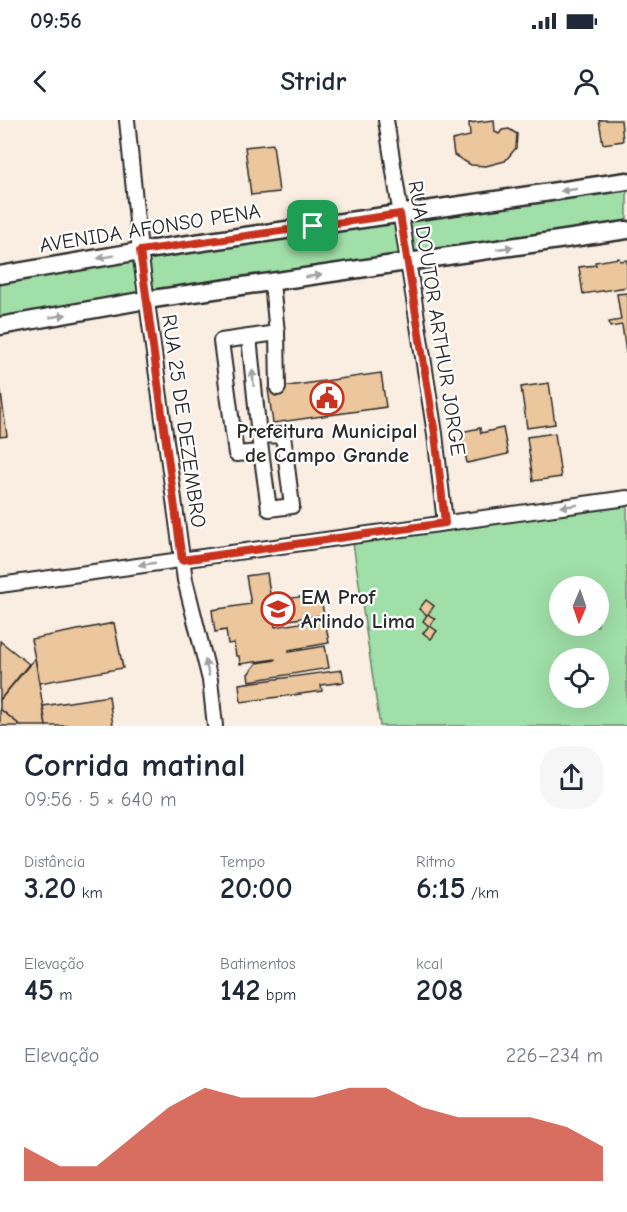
<!DOCTYPE html>
<html lang="pt">
<meta charset="utf-8">
<style>
body{margin:0;font-family:"Comic Neue",sans-serif;background:#f6f6f7;color:#1f2937;height:100vh;display:flex;flex-direction:column;font-size:22px;white-space:nowrap}
*{box-sizing:border-box;margin:0}
p{font-size:20px;color:#747a83}
.icon{flex:none;width:33px;height:33px;fill:none;stroke:currentColor;stroke-width:2;stroke-linecap:round;stroke-linejoin:round}
.map{position:relative;height:606px;overflow:hidden}
.panel{display:flex;flex-direction:column;background:#fff;flex:1}
.panel>*{flex:none}
.needle{width:39px;rotate:182deg}
.fabs{position:absolute;left:549px;top:456px;display:grid;gap:12px}
.fabs a{display:grid;place-items:center;width:60px;height:60px;border-radius:50%;background:#fff;box-shadow:0 6px 24px #0002;font-size:30px}
.pin{position:absolute;display:grid;place-items:center;width:51px;height:51px;color:#fff;margin:-26px;border-radius:12px;box-shadow:0 3px 9px #0006}
.round{display:grid;place-items:center;flex:none;width:63px;height:63px;border-radius:24px;background:#f6f6f7}
.overview{display:flex;align-items:center;justify-content:space-between;height:102px;padding:0 24px}
h1{font-size:33px;font-weight:600;line-height:45px}
.figures{display:grid;grid-template-columns:repeat(3,1fr);gap:9px;height:102px;padding:6px 24px}
.figures div{display:grid;align-content:center}
.figures b{font-size:30px;font-weight:600}
.figures small{font-size:16px;font-weight:400}
.figures p{font-size:16px}
.chart{height:168px;padding:12px 24px}
.chart p{display:flex;justify-content:space-between}
.chart svg{width:100%;height:108px;margin-top:6px;fill:#c8321e;opacity:.7}
.status{display:flex;justify-content:space-between;align-items:center;height:42px;padding:0 30px;background:#fff;direction:ltr}
.status svg{height:16px;fill:currentColor}
header{display:flex;justify-content:space-between;align-items:center;height:78px;padding:0 24px;background:#fff;font-size:27px;font-weight:600}
.map>svg:first-child{display:block}
</style>
<div class="status"><b>09:56</b><svg viewBox="0 0 49 12"><path d="M0 12V9h3v3zM5 12V6h3v6zM10 12V3h3v9zM15 12V0h3v12zM26 1h20v11H26zM47 4h2v5h-2z"/></svg></div>
<header><svg class="icon" aria-label="back" viewBox="0 0 24 24"><path d="M15 5l-7 7 7 7"/></svg>Stridr<svg class="icon" aria-label="person" viewBox="0 0 24 24"><circle cx="12" cy="8" r="4"/><path d="M4 21q1-7 8-7t8 7"/></svg></header>
<div class="map">
<svg width="627" height="606" viewBox="0 0 627 606">
<rect width="100%" height="100%" fill="#f9eee1"/>
<filter id="ink" filterUnits="userSpaceOnUse"><feTurbulence type="fractalNoise" baseFrequency=".0167" numOctaves="2"/><feDisplacementMap in="SourceGraphic" scale="12" xChannelSelector="R" yChannelSelector="G"/><feConvolveMatrix kernelMatrix="1 2 1 2 8 2 1 2 1" color-interpolation-filters="sRGB"/></filter>
<g filter="url(#ink)">
<g fill="#a0dfa8" stroke="#66856a" stroke-width="1.5" fill-rule="evenodd">
<polygon points="627,61 627,110 0,206 0,155"/>
<path d="M627,378v228h-247l-28,-190zM560,466h38v40h-38zM560,538h38v40h-38z"/>
</g>
<g fill="#ecc69c" stroke="#2b2b2b" stroke-width="1.5">
<polygon points="494,0 495,12 499,14 502,10 509,9 517,14 516,28 505,41 486,46 471,45 454,35 452,20 470,16 469,3"/>
<polygon points="599,0 621,0 623,21 603,24"/>
<polygon points="273,24 279,72 251,75 245,27"/>
<polygon points="619,138 620,141 627,140 627,167 583,174 579,147 596,145 595,142"/>
<polygon points="627,173 627,233 626,233 622,205 610,207 609,202 621,200 617,174"/>
<polygon points="381,253 386,287 273,303 268,269"/>
<polygon points="549,263 555,304 527,308 521,267"/>
<polygon points="0,266 7,316 0,317"/>
<polygon points="480,308 481,313 503,308 508,334 467,343 461,312"/>
<polygon points="555,313 561,357 533,361 527,317"/>
<polygon points="267,453 271,481 320,474 324,495 274,502 275,507 325,499 329,523 289,530 289,532 325,526 329,548 249,561 248,554 257,543 275,540 275,539 240,544 239,536 236,536 234,523 228,524 226,510 215,512 212,490 251,484 246,456"/>
<polygon points="426,480 434,486 428,494 435,499 430,506 437,511 431,519 423,513 429,506 423,501 427,495 419,489"/>
<polygon points="114,503 123,548 40,563 31,519"/>
<polygon points="0,521 29,544 0,580"/>
<polygon points="35,538 46,606 21,606 0,589 0,580"/>
<polygon points="342,550 344,562 321,565 322,571 241,582 239,564"/>
<polygon points="109,576 113,606 46,606 43,586"/>
<polygon points="0,589 21,606 0,606"/>
</g>
<g fill="none" stroke-linecap="round" stroke-linejoin="round">
<defs>
<g id="minor">
<polyline points="127,0 140,131 185,460 210,560 215,606"/>
<polyline points="386,0 435,314 445,403"/>
<polyline points="272,163 277,213 278,268"/>
<polyline points="249,217 277,213"/>
<polyline points="259,316 283,315 292,386 269,389 259,316 249,217 221,221 236,334 260,332"/>
<polyline points="0,465 627,378"/>
</g>
<g id="major">
<polyline points="0,155 140,131 627,61"/>
<polyline points="0,206 146,180 627,110"/>
</g>
</defs>
<use href="#minor" stroke="#2b2b2b" stroke-width="18"/>
<use href="#major" stroke="#2b2b2b" stroke-width="21"/>
<use href="#minor" stroke="#fff" stroke-width="14"/>
<use href="#major" stroke="#fff" stroke-width="16"/>
</g>
<defs><path id="oneway-solid" d="M-6-.8H1V-3.2L6.5 0L1 3.2V.8H-6Z" transform="scale(1.5)"/></defs>
<g fill="#a0a0a0">
<use href="#oneway-solid" transform="translate(569 70) rotate(172)"/>
<use href="#oneway-solid" transform="translate(505 128) rotate(-8)"/>
<use href="#oneway-solid" transform="translate(106 137) rotate(170)"/>
<use href="#oneway-solid" transform="translate(313 156) rotate(-9)"/>
<use href="#oneway-solid" transform="translate(58 196) rotate(-10)"/>
<use href="#oneway-solid" transform="translate(253 258) rotate(-95)"/>
<use href="#oneway-solid" transform="translate(569 386) rotate(172)"/>
<use href="#oneway-solid" transform="translate(147 444) rotate(172)"/>
<use href="#oneway-solid" transform="translate(207 548) rotate(-104)"/>
</g>
</g>
<g fill="none" stroke-linecap="round" stroke-linejoin="round" filter="url(#ink)">
<defs>
<polygon id="route" points="400,94 435,314 445,403 182,440 140,131"/>
</defs>
<use href="#route" stroke="#fff" stroke-width="12"/>
<use href="#route" stroke="#c8321e" stroke-width="8"/>
</g>
<defs>
<symbol id="civic-ring" viewBox="-11 -11 22 22"><circle r="9.5" fill="#fff" stroke="#c8321e" stroke-width="1.5"/><path d="M-.6-6.5H3V-4.5H.6V-3L4-1V1h2V6H-6V1h2V-1L-.6-3ZM-1.2 2.5V6h2.4V2.5Z" fill="#c8321e"/></symbol>
<symbol id="school-ring" viewBox="-11 -11 22 22"><circle r="9.5" fill="#fff" stroke="#c8321e" stroke-width="1.5"/><path d="M0-5L7-2L0 1L-7-2ZM-4 1L0 2.5L4 1V4Q0 6-4 4Z" fill="#c8321e"/></symbol>
</defs>
<g fill-rule="evenodd">
<use href="#civic-ring" x="308" y="259" width="38" height="38"/>
<use href="#school-ring" x="259" y="470" width="38" height="38"/>
</g>
<g text-anchor="middle" stroke-width="4.5" stroke-linejoin="round" paint-order="stroke">
<g font-size="21" fill="#2b2b2b" stroke="#fff">
<text transform="translate(150 108) rotate(-9)" y="7">AVENIDA AFONSO PENA</text>
<text transform="translate(437 198) rotate(81)" y="7">RUA DOUTOR ARTHUR JORGE</text>
<text transform="translate(184 301) rotate(82)" y="7">RUA 25 DE DEZEMBRO</text>
</g>
<g font-size="21" font-weight="bold" fill="#2b2b2b" stroke="#fff">
<text x="327" y="318">Prefeitura Municipal<tspan x="327" dy="24">de Campo Grande</tspan></text>
<text x="301" y="484" text-anchor="start">EM Prof<tspan x="301" dy="24">Arlindo Lima</tspan></text>
</g>
</g>
</svg>
<div class="fabs">
<a><svg class="needle" viewBox="-14 -14 28 28"><path d="M0-13l5 13h-10z" fill="#e53935"/><path d="M0 13l5-13h-10z" fill="#747a83"/></svg></a>
<a><svg class="icon" aria-label="locate" viewBox="0 0 24 24"><circle cx="12" cy="12" r="6"/><path d="M12 2v4M12 18v4M2 12h4M18 12h4"/></svg></a>
</div>
<div class="pin" style="left:313px;top:106px;background:#1e9e55"><svg class="icon" aria-label="arrive" viewBox="0 0 24 24"><path d="M6 21V4h12l-3 4 3 4H6"/></svg></div>
</div>
<section class="panel">
<div class="overview"><div><h1>Corrida matinal</h1><p>09:56 · 5 × 640 m</p></div><a class="round"><svg class="icon" aria-label="share" viewBox="0 0 24 24"><path d="M12 15V3M7 8l5-5 5 5M5 13v7h14v-7"/></svg></a></div>
<div class="figures">
<div><p>Distância</p><b>3.20<small> km</small></b></div>
<div><p>Tempo</p><b>20:00</b></div>
<div><p>Ritmo</p><b>6:15<small> /km</small></b></div>
</div>
<div class="figures">
<div><p>Elevação</p><b>45<small> m</small></b></div>
<div><p>Batimentos</p><b>142<small> bpm</small></b></div>
<div><p>kcal</p><b>208</b></div>
</div>
<div class="chart"><p><span>Elevação</span>226–234 m</p>
<svg viewBox="0 0 160 44" preserveAspectRatio="none"><path d="M0 44V30L10 38L20 38L30 26L40 14L50 6L60 10L70 10L80 10L90 6L100 6L110 14L120 18L130 18L140 18L150 22L160 30V44z"/></svg>
</div>
</section>
